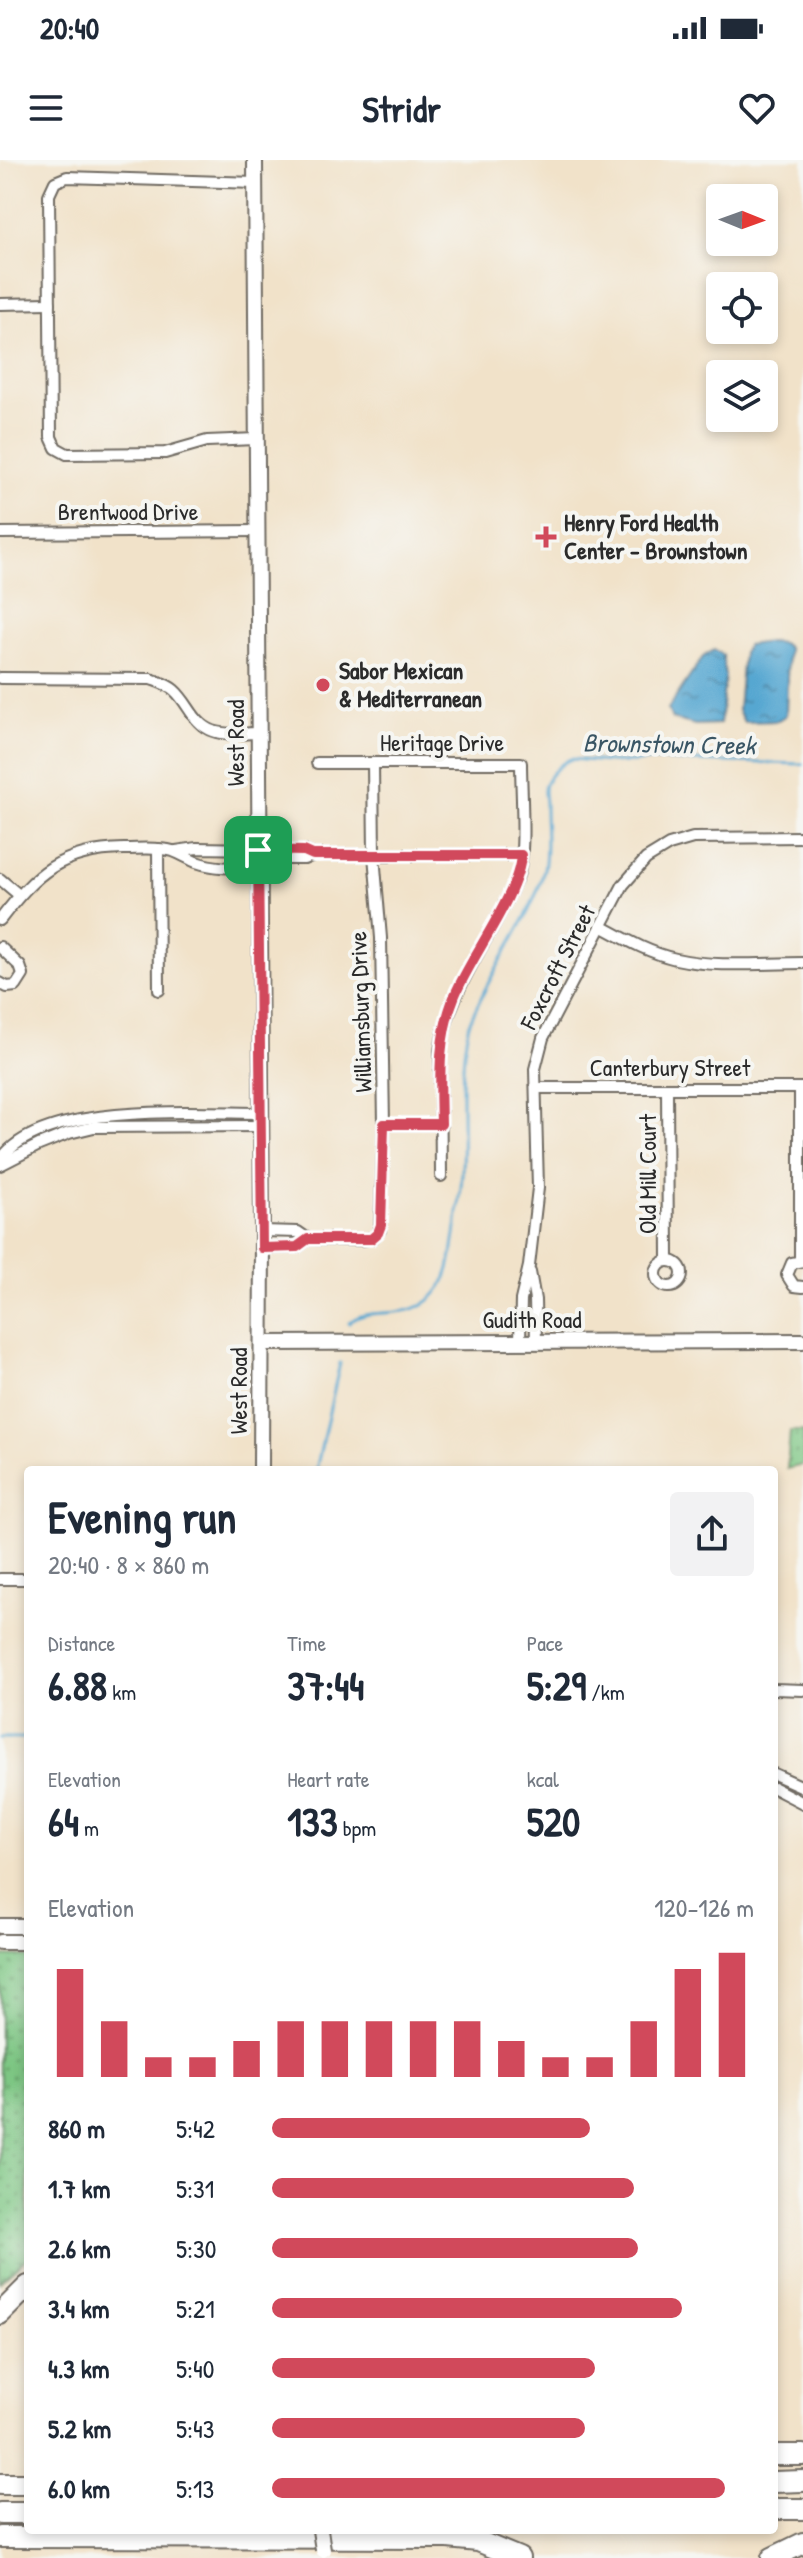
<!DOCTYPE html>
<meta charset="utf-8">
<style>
body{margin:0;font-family:"Patrick Hand",sans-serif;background:#f2f2f3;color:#1f2937;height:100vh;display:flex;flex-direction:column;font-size:30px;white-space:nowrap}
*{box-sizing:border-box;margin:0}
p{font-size:26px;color:#747a83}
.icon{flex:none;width:44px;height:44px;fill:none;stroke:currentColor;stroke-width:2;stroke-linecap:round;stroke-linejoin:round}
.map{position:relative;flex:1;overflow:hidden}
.panel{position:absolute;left:24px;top:1306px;width:754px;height:1068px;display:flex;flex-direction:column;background:#fff;border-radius:8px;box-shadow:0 4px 12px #0003}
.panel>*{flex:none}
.needle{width:52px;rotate:91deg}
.controls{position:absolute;left:706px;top:24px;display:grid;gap:16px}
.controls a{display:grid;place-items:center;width:72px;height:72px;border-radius:8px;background:#fff;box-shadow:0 4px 12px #0003;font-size:40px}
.pin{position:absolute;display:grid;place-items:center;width:68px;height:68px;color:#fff;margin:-34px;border-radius:16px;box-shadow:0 4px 12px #0006}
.round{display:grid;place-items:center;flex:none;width:84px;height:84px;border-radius:8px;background:#f2f2f3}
.headline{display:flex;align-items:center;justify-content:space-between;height:136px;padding:0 24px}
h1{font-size:44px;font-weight:800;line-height:60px}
.figures{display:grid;grid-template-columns:repeat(3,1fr);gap:12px;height:136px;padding:8px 24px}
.figures div{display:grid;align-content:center}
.figures b{font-size:40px;font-weight:800}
.figures small{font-size:22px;font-weight:400}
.figures p{font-size:22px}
.chart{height:224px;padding:16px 24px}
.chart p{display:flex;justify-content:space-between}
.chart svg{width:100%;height:144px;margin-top:8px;stroke:#d1495b;stroke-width:6}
ul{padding:0 24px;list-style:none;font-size:26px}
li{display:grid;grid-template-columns:128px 96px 1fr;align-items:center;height:60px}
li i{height:20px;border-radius:10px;background:#d1495b}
.status{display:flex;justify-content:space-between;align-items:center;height:56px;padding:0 40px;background:#fff;direction:ltr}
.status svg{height:22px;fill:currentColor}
header{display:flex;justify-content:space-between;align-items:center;height:104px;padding:0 24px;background:#fff;font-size:36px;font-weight:800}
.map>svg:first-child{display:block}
</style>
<div class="status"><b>20:40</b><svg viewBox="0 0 49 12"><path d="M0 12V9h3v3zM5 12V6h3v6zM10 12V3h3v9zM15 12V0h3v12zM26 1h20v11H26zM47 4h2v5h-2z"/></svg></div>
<header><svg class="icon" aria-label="menu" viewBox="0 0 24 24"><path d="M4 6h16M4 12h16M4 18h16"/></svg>Stridr<svg class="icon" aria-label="heart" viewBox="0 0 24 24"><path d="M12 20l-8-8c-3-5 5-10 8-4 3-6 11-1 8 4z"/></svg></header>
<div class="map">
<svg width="803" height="2398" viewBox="0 0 803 2398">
<defs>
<pattern id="park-dots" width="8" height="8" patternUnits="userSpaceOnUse" patternTransform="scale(2)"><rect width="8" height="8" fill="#7dc683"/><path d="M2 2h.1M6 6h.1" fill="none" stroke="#67a16b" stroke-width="1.8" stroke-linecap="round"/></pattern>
<pattern id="water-ripples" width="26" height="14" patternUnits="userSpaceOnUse" patternTransform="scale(2)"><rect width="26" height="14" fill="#57a7d1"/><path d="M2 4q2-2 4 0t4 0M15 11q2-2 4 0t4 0" fill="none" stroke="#4888aa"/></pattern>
</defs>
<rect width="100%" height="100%" fill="#f6f6f2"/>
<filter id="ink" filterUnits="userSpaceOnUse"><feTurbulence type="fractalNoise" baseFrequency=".0125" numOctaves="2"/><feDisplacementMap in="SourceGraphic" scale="16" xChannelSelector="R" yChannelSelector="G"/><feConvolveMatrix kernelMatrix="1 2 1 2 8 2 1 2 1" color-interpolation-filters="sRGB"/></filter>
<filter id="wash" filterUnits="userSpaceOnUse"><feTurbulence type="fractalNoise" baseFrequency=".006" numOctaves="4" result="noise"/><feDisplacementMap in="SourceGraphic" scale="32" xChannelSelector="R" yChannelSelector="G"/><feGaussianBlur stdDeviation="1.8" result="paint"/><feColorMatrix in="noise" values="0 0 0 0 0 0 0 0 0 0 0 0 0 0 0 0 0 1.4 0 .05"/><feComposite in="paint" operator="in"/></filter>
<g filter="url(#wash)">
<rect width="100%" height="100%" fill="#f1e2c9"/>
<g fill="url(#park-dots)" stroke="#547857" stroke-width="2">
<polygon points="790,1271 803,1271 803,1305 787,1309"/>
<polygon points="0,1796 28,1797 28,2097 0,2122"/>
</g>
<g fill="url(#water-ripples)" stroke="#41697e" stroke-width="2">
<polygon points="769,482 782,483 788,488 786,555 778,561 744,562 738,550 743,492 747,485"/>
<polygon points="714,490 723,495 725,517 720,564 695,565 672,559 668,549 703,497"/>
</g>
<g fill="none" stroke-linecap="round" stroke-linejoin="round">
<g stroke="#57a7d1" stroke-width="3">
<path d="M349,1163c21,-21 65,5 92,-36 10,-15 11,-35 14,-52 3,-21 6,-41 7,-61 2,-49 -4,-98 6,-146 2,-10 8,-19 12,-28 18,-41 55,-88 64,-131 4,-20 1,-42 1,-61 1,-8 -3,-16 0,-24 4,-9 17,-22 26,-25 27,2 55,6 81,1l151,4"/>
<polyline points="316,1310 340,1203"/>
<polyline points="0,1578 28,1578"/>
</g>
</g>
</g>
<g filter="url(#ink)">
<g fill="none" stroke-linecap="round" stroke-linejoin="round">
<defs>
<g id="minor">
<polyline points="255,23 67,17 55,22 49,35 51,277 56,288 67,294 165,293 207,281 256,279"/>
<polyline points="0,144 50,143"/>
<polyline points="0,373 257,371"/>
<path d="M0,518l151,1c8,3 16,5 23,11 15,13 19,34 39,41 14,5 31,2 45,2"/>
<path d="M317,603h204c0,27 5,91 -3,112 -25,63 -67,106 -78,176l1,125"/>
<polyline points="158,689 159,830"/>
<polyline points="258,690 304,691 313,695"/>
<polyline points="176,691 197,688 258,689"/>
<polyline points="258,699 304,699 313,695 521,695"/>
<polyline points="0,719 19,735"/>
<path d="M0,760c36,-47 61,-70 124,-71 16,0 34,-2 49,2 8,3 16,8 23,11 20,7 41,6 62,6"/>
<path d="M601,766c24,13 48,27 75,33 41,9 86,4 127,4"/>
<polyline points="0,787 20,806 23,815 16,826 7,827 0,823"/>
<polyline points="536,928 803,928"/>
<polyline points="667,928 668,1100"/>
<polyline points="800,928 800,1100"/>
<polyline points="384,964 441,964"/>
<path d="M0,1001c38,-60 196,-48 261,-48"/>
<polyline points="0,1005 39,985 69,973 94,967 261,966"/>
<polyline points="262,1071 298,1072 308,1079 362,1080 373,1078 380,1070 384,964 381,778 374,695 373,603"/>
<polyline points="262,1088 297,1087 308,1079"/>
<circle cx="669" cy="1114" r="13"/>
<polyline points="803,1101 792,1103 787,1115 794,1126 803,1127"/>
<polyline points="530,1112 535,1140 536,1181"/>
<polyline points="520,1181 521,1140 529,1106 538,1028 535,909 543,878 623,725 646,699 669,685 693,678 803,677"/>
<polyline points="0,1419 28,1419"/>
<polyline points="774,1529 803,1530"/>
<polyline points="774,1614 803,1627"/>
<polyline points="774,1628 803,1643"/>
</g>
<g id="tertiary">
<polyline points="262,1183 803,1181"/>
<polyline points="0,1766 28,1766"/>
<polyline points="0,1782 28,1782"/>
</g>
<polyline id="secondary" points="255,0 262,1071 261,1310"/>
<g id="motorway">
<polyline points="0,2154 28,2126"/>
<polyline points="774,2295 803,2295"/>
<polyline points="774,2322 803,2321"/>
<polyline points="0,2324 28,2324"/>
<polyline points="774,2349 803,2349"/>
<polyline points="0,2353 28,2353"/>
<polyline points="0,2377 448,2378 478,2381 519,2398"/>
<polyline points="772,2398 803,2383"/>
</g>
</defs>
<use href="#minor" stroke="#706b62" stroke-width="14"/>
<use href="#tertiary" stroke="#706b62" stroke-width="18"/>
<use href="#secondary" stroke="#706b62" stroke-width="18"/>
<use href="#motorway" stroke="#706b62" stroke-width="24"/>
<use href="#minor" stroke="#fff" stroke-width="10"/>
<use href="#tertiary" stroke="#fff" stroke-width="14"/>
<use href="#secondary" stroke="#fff" stroke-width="14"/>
<use href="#motorway" stroke="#fff" stroke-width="20"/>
<defs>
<polyline id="secondary-bridge" points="320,2370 323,2390"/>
</defs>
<use href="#secondary-bridge" stroke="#706b62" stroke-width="18" stroke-linecap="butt"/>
<use href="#secondary-bridge" stroke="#fff" stroke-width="14"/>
</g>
</g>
<g fill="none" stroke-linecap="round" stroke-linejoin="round" filter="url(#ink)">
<defs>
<path id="route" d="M258,690l46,1 9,4h208c-2,39 -50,101 -66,140 -18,42 -15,85 -14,129h-57l-3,101 -3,8 -7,6h-63l-11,8 -35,1z"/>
</defs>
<use href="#route" stroke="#fff" stroke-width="16"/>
<use href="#route" stroke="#d1495b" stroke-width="10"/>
</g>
<g fill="#d1495b" stroke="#f6f6f2" stroke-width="3">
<path d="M542 365h8v8h8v8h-8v8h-8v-8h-8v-8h8z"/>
<circle cx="323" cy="525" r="8"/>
</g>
<g text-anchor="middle" stroke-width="8" stroke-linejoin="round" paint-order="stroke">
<g font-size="24" fill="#2b2b2b" stroke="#f6f6f2">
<text x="128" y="360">Brentwood Drive</text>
<text transform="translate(236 583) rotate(-90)" y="8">West Road</text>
<text x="442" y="591">Heritage Drive</text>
<text transform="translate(558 807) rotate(-63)" y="8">Foxcroft Street</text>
<text transform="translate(361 852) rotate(-92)" y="8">Williamsburg Drive</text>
<text x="670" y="916">Canterbury Street</text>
<text transform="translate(648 1014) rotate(-90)" y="8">Old Mill Court</text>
<text x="532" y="1168">Gudith Road</text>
<text transform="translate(239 1231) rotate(-90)" y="8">West Road</text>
</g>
<g font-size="24" font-weight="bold" fill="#2b2b2b" stroke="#f6f6f2" text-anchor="start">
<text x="564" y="371">Henry Ford Health<tspan x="564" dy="28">Center - Brownstown</tspan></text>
<text x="339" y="519">Sabor Mexican<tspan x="339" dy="28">&amp; Mediterranean</tspan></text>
</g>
<g font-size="26" font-style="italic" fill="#3a5665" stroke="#f6f6f2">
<text transform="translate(669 584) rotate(1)" y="9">Brownstown Creek</text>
</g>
</g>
</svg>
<div class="controls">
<a><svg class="needle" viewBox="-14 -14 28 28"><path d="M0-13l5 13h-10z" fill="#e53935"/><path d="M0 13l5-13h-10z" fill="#747a83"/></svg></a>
<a><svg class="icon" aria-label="locate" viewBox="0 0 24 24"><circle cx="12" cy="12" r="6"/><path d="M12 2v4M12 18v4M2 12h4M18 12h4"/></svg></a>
<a><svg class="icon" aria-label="layers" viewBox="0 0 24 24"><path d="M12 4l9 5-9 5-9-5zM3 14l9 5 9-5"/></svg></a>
</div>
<div class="pin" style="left:258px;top:690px;background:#1e9e55"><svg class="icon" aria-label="arrive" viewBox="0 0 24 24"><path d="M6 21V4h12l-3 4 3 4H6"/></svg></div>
<section class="panel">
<div class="headline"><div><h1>Evening run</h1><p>20:40 · 8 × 860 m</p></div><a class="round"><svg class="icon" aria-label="share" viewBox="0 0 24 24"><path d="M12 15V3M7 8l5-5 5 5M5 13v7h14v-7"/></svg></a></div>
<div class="figures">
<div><p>Distance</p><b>6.88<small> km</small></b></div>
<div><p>Time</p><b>37:44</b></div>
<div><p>Pace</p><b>5:29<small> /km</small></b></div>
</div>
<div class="figures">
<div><p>Elevation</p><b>64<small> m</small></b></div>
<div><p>Heart rate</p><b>133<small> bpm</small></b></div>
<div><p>kcal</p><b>520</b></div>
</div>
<div class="chart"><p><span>Elevation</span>120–126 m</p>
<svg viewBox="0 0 160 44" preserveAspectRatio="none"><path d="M5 44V11M15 44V27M25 44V38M35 44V38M45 44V33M55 44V27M65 44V27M75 44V27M85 44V27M95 44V27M105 44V33M115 44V38M125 44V38M135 44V27M145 44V11M155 44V6"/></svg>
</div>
<ul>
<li><b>860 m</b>5:42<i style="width:66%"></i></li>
<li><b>1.7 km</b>5:31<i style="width:75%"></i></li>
<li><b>2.6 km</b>5:30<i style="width:76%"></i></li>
<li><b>3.4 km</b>5:21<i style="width:85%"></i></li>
<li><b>4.3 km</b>5:40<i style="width:67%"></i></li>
<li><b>5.2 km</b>5:43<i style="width:65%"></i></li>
<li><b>6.0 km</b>5:13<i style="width:94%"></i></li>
</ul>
</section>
</div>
